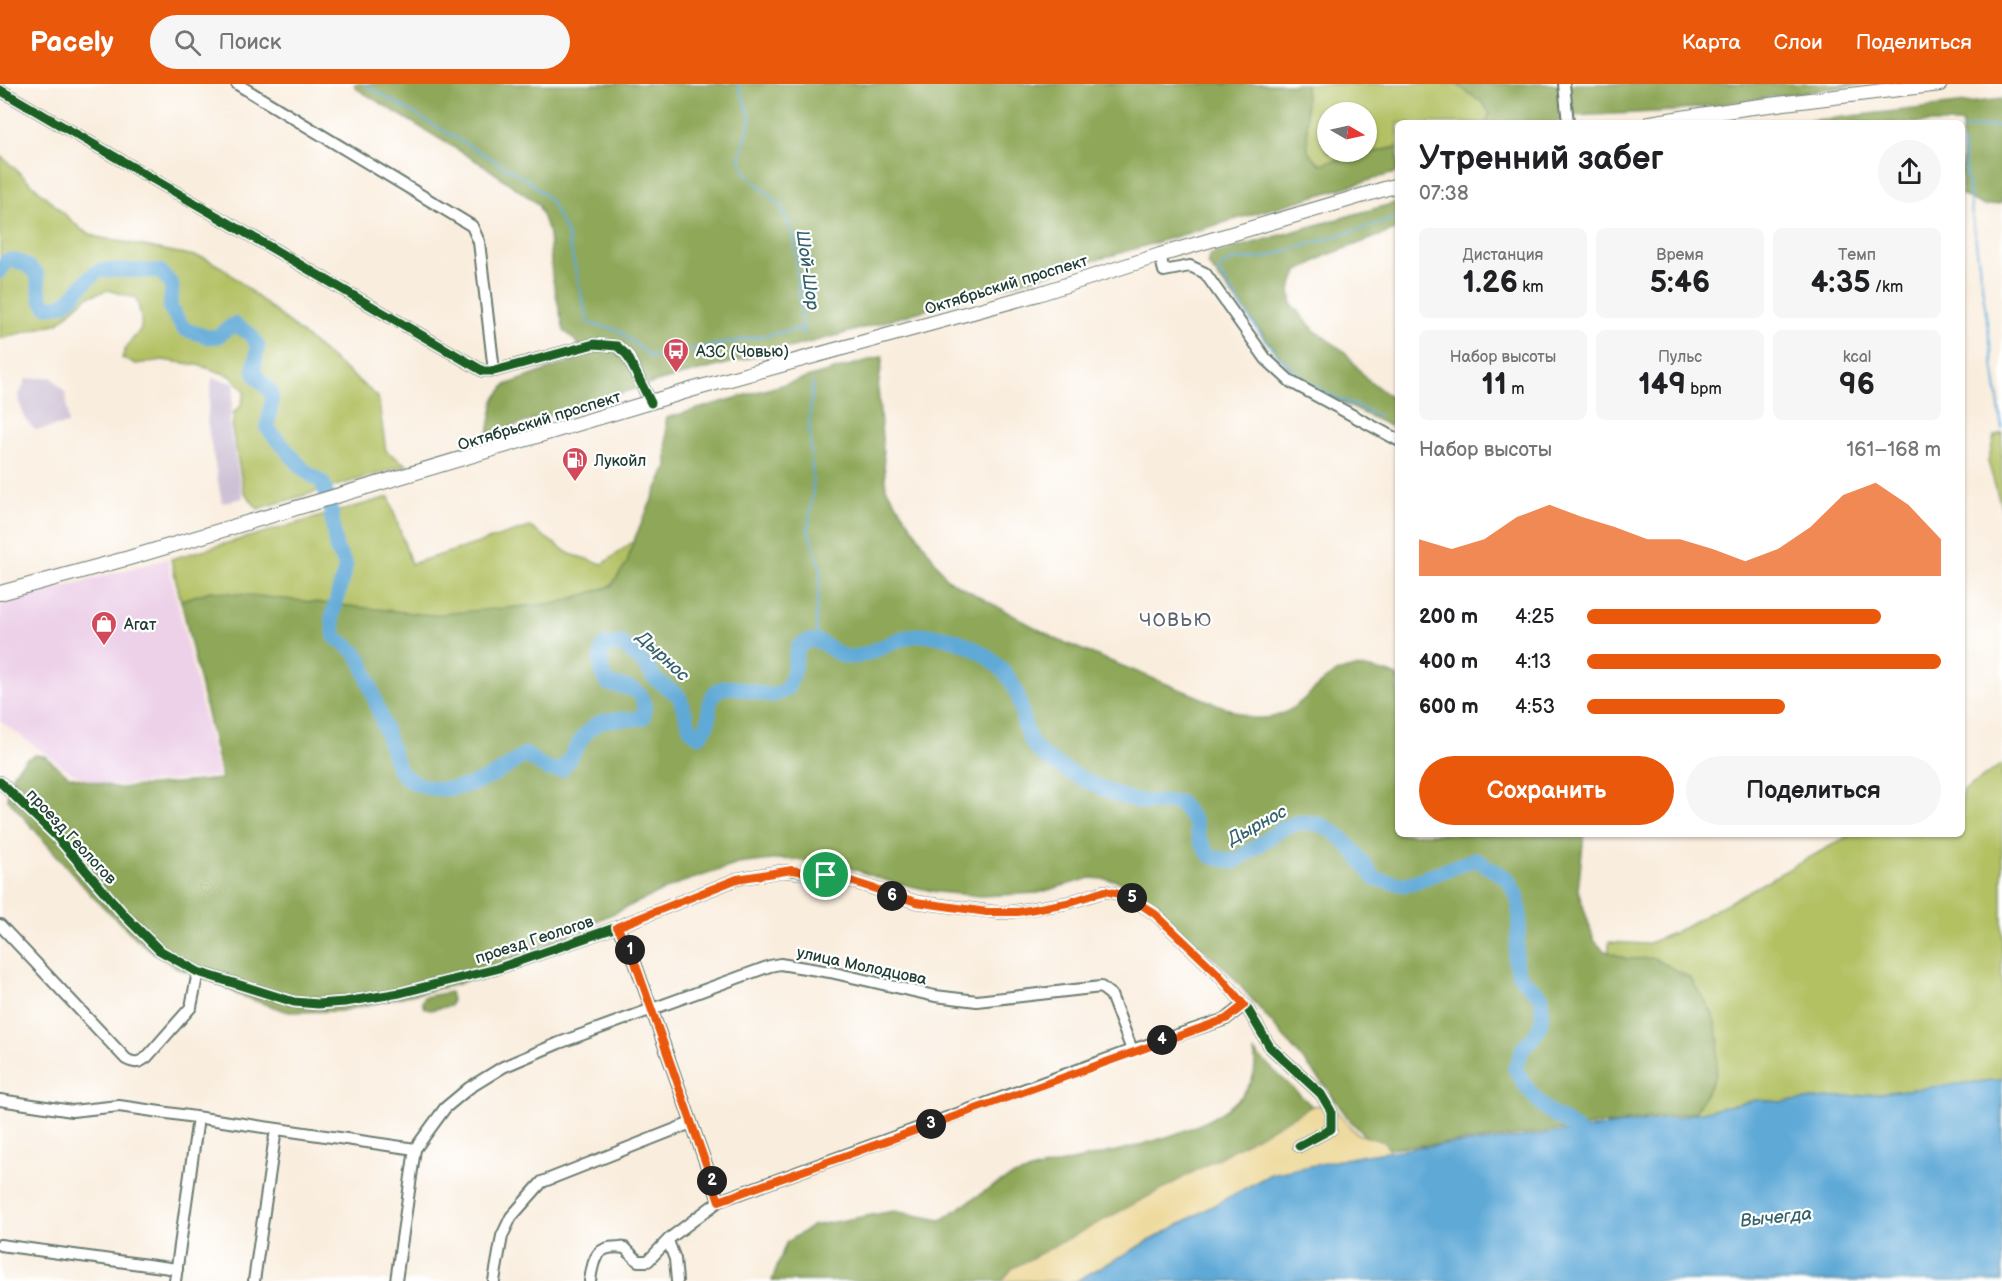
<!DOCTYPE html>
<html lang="ru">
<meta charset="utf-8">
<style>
body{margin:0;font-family:"Balsamiq Sans",sans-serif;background:#f6f6f6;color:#202124;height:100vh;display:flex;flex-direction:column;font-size:22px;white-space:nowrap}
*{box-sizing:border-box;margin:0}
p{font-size:20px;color:#757577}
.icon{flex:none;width:33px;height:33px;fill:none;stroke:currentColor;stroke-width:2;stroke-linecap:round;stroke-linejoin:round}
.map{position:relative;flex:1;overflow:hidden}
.side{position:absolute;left:1395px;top:36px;width:570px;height:717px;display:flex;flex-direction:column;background:#fff;border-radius:9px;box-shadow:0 2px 4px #0004}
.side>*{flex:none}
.needle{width:39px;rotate:99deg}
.tools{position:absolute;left:1317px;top:18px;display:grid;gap:12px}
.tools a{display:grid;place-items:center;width:60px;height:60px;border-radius:50%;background:#fff;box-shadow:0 2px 4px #0004;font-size:30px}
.pin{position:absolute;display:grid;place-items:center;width:51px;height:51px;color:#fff;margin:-26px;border:3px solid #fff;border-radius:50%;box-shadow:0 2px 6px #0007}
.km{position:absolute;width:30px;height:30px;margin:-15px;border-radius:50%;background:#222;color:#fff;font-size:16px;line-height:30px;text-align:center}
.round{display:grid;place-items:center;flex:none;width:63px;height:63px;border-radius:32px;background:#f6f6f6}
.headline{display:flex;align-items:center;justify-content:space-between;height:102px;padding:0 24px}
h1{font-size:33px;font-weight:700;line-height:45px}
.metrics{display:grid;grid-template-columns:repeat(3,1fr);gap:9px;height:102px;padding:6px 24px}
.metrics div{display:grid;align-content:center;border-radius:9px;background:#f6f6f6;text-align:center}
.metrics b{font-size:30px;font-weight:700}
.metrics small{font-size:16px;font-weight:400}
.metrics p{font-size:16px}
.chart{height:168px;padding:12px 24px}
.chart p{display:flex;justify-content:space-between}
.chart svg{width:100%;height:108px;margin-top:6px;fill:#ea580c;opacity:.7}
.button{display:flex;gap:12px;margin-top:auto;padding:12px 24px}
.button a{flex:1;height:69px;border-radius:36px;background:#ea580c;color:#fff;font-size:24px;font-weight:700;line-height:69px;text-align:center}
.button a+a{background:#f6f6f6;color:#202124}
ul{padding:0 24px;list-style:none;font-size:20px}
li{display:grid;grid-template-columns:96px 72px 1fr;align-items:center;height:45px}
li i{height:15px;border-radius:8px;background:#ea580c}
header{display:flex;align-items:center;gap:36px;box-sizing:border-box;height:84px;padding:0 30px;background:#ea580c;color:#fff}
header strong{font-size:28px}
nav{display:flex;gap:33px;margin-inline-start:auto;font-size:21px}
.search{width:420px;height:54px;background:#f6f6f6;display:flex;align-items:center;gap:15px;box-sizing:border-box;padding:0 21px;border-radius:33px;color:#757577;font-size:22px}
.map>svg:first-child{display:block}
</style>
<header>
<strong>Pacely</strong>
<div class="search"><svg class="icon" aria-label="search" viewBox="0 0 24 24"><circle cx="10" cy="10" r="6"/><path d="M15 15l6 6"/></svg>Поиск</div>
<nav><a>Карта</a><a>Слои</a><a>Поделиться</a></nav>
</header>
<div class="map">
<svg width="2002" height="1197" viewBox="0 0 2002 1197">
<rect width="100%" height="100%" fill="#fff"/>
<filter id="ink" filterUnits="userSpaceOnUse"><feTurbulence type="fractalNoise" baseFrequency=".0167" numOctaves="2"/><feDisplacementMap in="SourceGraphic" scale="12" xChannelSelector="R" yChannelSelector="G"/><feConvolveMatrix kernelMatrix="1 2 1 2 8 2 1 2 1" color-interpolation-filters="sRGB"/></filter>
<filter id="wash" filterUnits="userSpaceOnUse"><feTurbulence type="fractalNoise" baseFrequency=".008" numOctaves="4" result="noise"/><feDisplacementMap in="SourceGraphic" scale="24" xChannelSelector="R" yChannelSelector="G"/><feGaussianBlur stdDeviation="1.35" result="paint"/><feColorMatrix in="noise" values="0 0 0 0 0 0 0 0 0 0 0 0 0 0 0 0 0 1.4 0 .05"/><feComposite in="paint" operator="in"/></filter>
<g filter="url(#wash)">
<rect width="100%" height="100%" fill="#f9eddd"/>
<polygon fill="#edd1e9" points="167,475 218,692 120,701 95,698 71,688 0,637 0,520"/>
<g fill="#ccbfd4">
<polygon points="52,293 66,310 68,340 35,346 23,332 19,311 26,295"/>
<polygon points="212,294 235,299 229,342 243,414 222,419 207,338"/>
</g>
<g fill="#b3c163" stroke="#697f4c" stroke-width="1.5" fill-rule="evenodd">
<path d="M1305,0h151l28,20 6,10 -4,9h-88v24l-77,17 -13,-12zM1328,28h38v40h-38z"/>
<path d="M0,71l82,75 15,7 108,21 18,10 155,129 8,54 21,14 -149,44 -14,-17 -12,-63 2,-17 7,-6 4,-15 -14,-15 -33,-11 -36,-5 -26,4 -14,-6c9,-32 29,-14 14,-60l-28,-8 -21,7 -29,26 -58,16z"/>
<polygon points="2002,348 2002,425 1988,378 1994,353"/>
<polygon points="389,413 411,480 530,443 570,470 603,480 635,456 629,480 612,504 557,521 432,533 181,518 171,475"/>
<polygon points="2002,680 2002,995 1854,1012 1782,1018 1756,1016 1679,1033 1607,1042 1609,858 1647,860 1675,848 1852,750 1962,750 1962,708"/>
</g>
<g fill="#8ea759" stroke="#567246" stroke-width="1.5">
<path d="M354,0h951l3,68 12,12 78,-17v25l-559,163 -179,46 -172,53 6,-34 12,-15 69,-25c7,-15 1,-20 -11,-29l-12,-55 -3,-42 -11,-30 -55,-39 -126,-76z"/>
<polygon points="1456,0 1862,0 1674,27 1574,32 1554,39 1486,39 1490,30 1484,20"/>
<polygon points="2002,15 2002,119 1984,122 1962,111 1962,39 1789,39"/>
<polygon points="1398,118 1398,145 1325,172 1297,188 1290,206 1292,221 1314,246 1345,268 1365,293 1398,319 1398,346 1322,309 1293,290 1208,180 1210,171"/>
<path d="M883,272l-5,32 8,100 61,91 111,61 193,78c54,5 59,-44 101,-50 15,-2 31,4 46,8v158h186l-6,56 16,50 9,10 25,9 26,-1 36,20 22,34 7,27 -3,36 -21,37 -202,27 -103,9 -23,-10 -19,-20 -26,-36 -96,-113 -90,-79 -20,-10 -26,-2 -52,15 -58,3 -43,-4 -53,-12 -45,-16 -57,-5 -44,5 -58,19 -222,101 -117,27 -52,1 -51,-17 -20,-12 -39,-14 -36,-24 -51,-49 -85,-98 6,-25 13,-14 10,-4 8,1 25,20 50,12 103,-9 -41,-179 30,-9 220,24 126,-12 54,-17 16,-23 6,-21 34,-76 -1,-48z"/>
<polygon points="450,908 452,916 450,922 430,926 424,924 422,918 424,913"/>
<path d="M1254,968l58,54 -142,79 -157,83 -11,13h-230l14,-38 26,-17 82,-15 47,9c24,-15 46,-33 73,-44 53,-21 259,-37 240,-124z"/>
</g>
<polygon fill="#eeda9e" stroke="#868c69" stroke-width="1.5" points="1321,1021 1333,1024 1357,1050 1384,1058 1391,1069 1271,1090 1076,1197 1002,1197 1013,1184 1170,1101 1312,1022"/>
<polygon fill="#5fa9d7" stroke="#3f7386" stroke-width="1.5" points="2002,995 2002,1197 1076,1197 1271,1090 1359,1072 1420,1063 1493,1057 1679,1033 1757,1016 1782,1018 1854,1012"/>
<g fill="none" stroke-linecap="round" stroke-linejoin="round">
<g stroke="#5fa9d7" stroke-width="2">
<polyline points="364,0 529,97 549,115 567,150 588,239 618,246 651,273 804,244"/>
<polyline points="738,0 751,35 740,74 747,91 781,122 794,153 803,254"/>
<polyline points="1962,45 2002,41"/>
<polyline points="1962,59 2002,344"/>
<polyline points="813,298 809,338 813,403 808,446 821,484 816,532 817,555"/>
<path d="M1379,332c-25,-11 -52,-21 -74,-37 -37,-26 -61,-70 -86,-107l2,-6 12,-6 29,-2 136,-40"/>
</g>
<path stroke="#5fa9d7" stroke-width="15" d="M0,187l8,-11c13,0 20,6 29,14l4,25 6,8c27,2 33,-28 54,-37l59,1 12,14 -2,23 14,21 24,8 10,-1 16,-12 16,10 8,12 -4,23 2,7 15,16 1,9 -5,27 38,43 18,12 7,22 6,43 10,17 -14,52 3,20 19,14 8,11 37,109c36,36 92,11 126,-17l22,15 14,1c16,-17 22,-47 48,-50 12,-2 22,0 34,-2 7,-28 -13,-31 -35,-34 -8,-12 -9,-25 -5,-38l18,-3 23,21 11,15 24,17 12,34 8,6c16,-16 6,-23 13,-39 11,-22 44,0 62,-2 4,-1 9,-4 13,-6l6,-15 5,-27c27,-21 32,17 61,9 24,-6 42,-23 68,-21 34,1 75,24 89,56 8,19 5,36 18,55 13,18 73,46 95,53 15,5 34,3 50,3l16,20 4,17 11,17 24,6c16,-10 31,-22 46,-32 43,-26 73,19 95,49l31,6 69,-26 33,20 10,20 2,18 -5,46 5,14 22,20v24l-7,14 -12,13 -8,20c8,17 18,29 32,42 14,12 34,14 36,37"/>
</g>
</g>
<g filter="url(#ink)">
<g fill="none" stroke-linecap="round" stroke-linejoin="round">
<defs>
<g id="minor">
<polyline points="237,0 472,142 479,158 494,287"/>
<polyline points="1564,0 1568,39"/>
<polyline points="0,6 483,287 494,287 594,260 617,262 627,271 651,319"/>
<polyline points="1160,171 1164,187 1190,182 1205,189 1266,275 1291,298 1398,356"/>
<polyline points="0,698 56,752 126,833 159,866 198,888 294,918 318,920 345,918 400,909 496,885 617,843 737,795 782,787 838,793 916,818 1003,829 1067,819 1105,807 1128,812 1155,830 1218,890 1247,924 1270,963 1321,1010 1331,1027 1331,1045 1299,1062"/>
<path d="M0,841l126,134c9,5 13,4 21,-2l44,-50 7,-35"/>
<polyline points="617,843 631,867 719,1117"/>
<polyline points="0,1016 72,1027 119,1022 415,1065"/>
<polyline points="668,1157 675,1175 677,1197"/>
<polyline points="0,1161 177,1185"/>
<polyline points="175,1197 198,1034"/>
<polyline points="254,1197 276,1045"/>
<polyline points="396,1197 415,1065 445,1024 469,1004 503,983 559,959 770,882 780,880 830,888 935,912 977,917 1101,903 1111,911 1132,966"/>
<polyline points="494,1197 502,1152 511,1133 542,1098 691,1039"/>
<path d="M590,1197c3,-24 7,-37 35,-33l13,13h10l22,-23 49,-37 413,-151 94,-31 18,-14"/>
</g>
<g id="major">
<polyline points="1650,39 1745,24 1940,0"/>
<polyline points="0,509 129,474 694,305 1038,210 1160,171 1398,101"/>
</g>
</defs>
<use href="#minor" stroke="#6b7b6f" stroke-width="14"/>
<use href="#major" stroke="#6b7b6f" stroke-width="16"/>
<use href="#minor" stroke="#fff" stroke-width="10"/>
<use href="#major" stroke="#fff" stroke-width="14"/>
<defs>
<g id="cycleway">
<polyline points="0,6 483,287 494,287 594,260 617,262 627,271 651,319"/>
<polyline points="0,698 56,752 126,833 159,866 198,888 294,918 318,920 345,918 400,909 496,885 617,843 737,795 782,787 838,793 916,818 1003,829 1067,819 1105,807 1128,812 1155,830 1218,890 1247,924 1270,963 1321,1010 1331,1027 1331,1045 1299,1062"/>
</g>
</defs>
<use href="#cycleway" stroke="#fff" stroke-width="13"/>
<use href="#cycleway" stroke="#1b5e20" stroke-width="9"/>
</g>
</g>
<g fill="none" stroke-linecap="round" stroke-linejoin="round" filter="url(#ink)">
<defs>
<polygon id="route" points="792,786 838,793 916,818 987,828 1018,828 1067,819 1105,807 1128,812 1155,830 1218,890 1244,921 1226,935 719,1117 631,867 617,843 737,795"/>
</defs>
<use href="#route" stroke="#fff" stroke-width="12"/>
<use href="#route" stroke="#ea580c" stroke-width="8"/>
</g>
<defs>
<symbol id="bus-pin" viewBox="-11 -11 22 30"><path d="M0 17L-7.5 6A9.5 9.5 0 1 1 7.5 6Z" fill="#d1495b" stroke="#fff"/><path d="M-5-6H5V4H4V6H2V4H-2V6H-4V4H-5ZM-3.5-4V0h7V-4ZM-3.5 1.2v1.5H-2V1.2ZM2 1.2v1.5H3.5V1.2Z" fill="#fff"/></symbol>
<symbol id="fuel-pin" viewBox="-11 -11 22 30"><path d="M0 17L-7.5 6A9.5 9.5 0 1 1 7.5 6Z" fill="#d1495b" stroke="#fff"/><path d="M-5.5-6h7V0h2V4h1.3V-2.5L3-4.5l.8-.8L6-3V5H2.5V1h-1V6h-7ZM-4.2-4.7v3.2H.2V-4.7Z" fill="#fff"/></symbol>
<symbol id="shop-pin" viewBox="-11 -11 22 30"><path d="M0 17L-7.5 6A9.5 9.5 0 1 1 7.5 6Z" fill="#d1495b" stroke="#fff"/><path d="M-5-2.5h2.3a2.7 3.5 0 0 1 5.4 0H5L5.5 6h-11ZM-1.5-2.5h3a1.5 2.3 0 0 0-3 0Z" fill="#fff"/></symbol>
</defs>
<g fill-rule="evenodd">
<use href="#bus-pin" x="661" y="252" width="30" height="40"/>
<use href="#fuel-pin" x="560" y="361" width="30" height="40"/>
<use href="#shop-pin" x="89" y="525" width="30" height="40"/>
</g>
<g text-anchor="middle" stroke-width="4.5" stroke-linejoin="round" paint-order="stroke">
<g font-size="16" fill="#1f3d34" stroke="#fff">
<text transform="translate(1006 200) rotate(-17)" y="6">Октябрьский проспект</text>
<text transform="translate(539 336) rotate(-17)" y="6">Октябрьский проспект</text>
<text transform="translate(72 752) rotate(47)" y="6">проезд Геологов</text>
<text transform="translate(534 855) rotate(-18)" y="6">проезд Геологов</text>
<text transform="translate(862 881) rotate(12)" y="6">улица Молодцова</text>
</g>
<g font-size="16" fill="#1f3d34" stroke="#fff" text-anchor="start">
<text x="696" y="273">АЗС (Човью)</text>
<text x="594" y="382">Лукойл</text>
<text x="124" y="546">Агат</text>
</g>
<g font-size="18" font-style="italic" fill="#35636d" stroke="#fff">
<text transform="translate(808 186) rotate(82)" y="6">Шой-Шор</text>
<text transform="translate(663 572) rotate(43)" y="6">Дырнос</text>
<text transform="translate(1257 741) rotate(-28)" y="6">Дырнос</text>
<text transform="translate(1776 1133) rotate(-6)" y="6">Вычегда</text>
</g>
<g font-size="18" letter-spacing="1.5" fill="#5d646e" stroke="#fff">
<text x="1176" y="542">ЧОВЬЮ</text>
</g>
</g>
</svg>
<div class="tools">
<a><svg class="needle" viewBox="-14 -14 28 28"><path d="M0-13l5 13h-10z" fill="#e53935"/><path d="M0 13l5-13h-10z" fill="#757577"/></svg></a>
</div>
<div class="pin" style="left:826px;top:791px;background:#1e9e55"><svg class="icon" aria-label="arrive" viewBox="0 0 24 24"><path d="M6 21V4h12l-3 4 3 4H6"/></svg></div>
<b class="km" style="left:630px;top:866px">1</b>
<b class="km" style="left:712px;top:1097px">2</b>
<b class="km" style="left:931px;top:1040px">3</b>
<b class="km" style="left:1162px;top:956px">4</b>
<b class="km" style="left:1132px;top:814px">5</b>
<b class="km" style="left:892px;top:812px">6</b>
<section class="side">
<div class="headline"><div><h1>Утренний забег</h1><p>07:38</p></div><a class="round"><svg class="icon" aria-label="share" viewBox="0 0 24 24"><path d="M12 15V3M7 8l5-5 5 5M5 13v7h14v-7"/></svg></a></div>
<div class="metrics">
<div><p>Дистанция</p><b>1.26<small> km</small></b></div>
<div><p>Время</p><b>5:46</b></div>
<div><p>Темп</p><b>4:35<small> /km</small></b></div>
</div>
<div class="metrics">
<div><p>Набор высоты</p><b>11<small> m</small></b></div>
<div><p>Пульс</p><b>149<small> bpm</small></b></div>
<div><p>kcal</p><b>96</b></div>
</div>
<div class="chart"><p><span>Набор высоты</span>161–168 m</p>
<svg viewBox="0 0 160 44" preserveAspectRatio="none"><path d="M0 44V29L10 33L20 29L30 20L40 15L50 20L60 24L70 29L80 29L90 33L100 38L110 33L120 24L130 11L140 6L150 15L160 29V44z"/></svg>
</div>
<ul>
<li><b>200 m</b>4:25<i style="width:83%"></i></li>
<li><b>400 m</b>4:13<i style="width:100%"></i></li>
<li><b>600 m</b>4:53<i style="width:56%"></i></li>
</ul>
<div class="button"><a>Сохранить</a><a>Поделиться</a></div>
</section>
</div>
